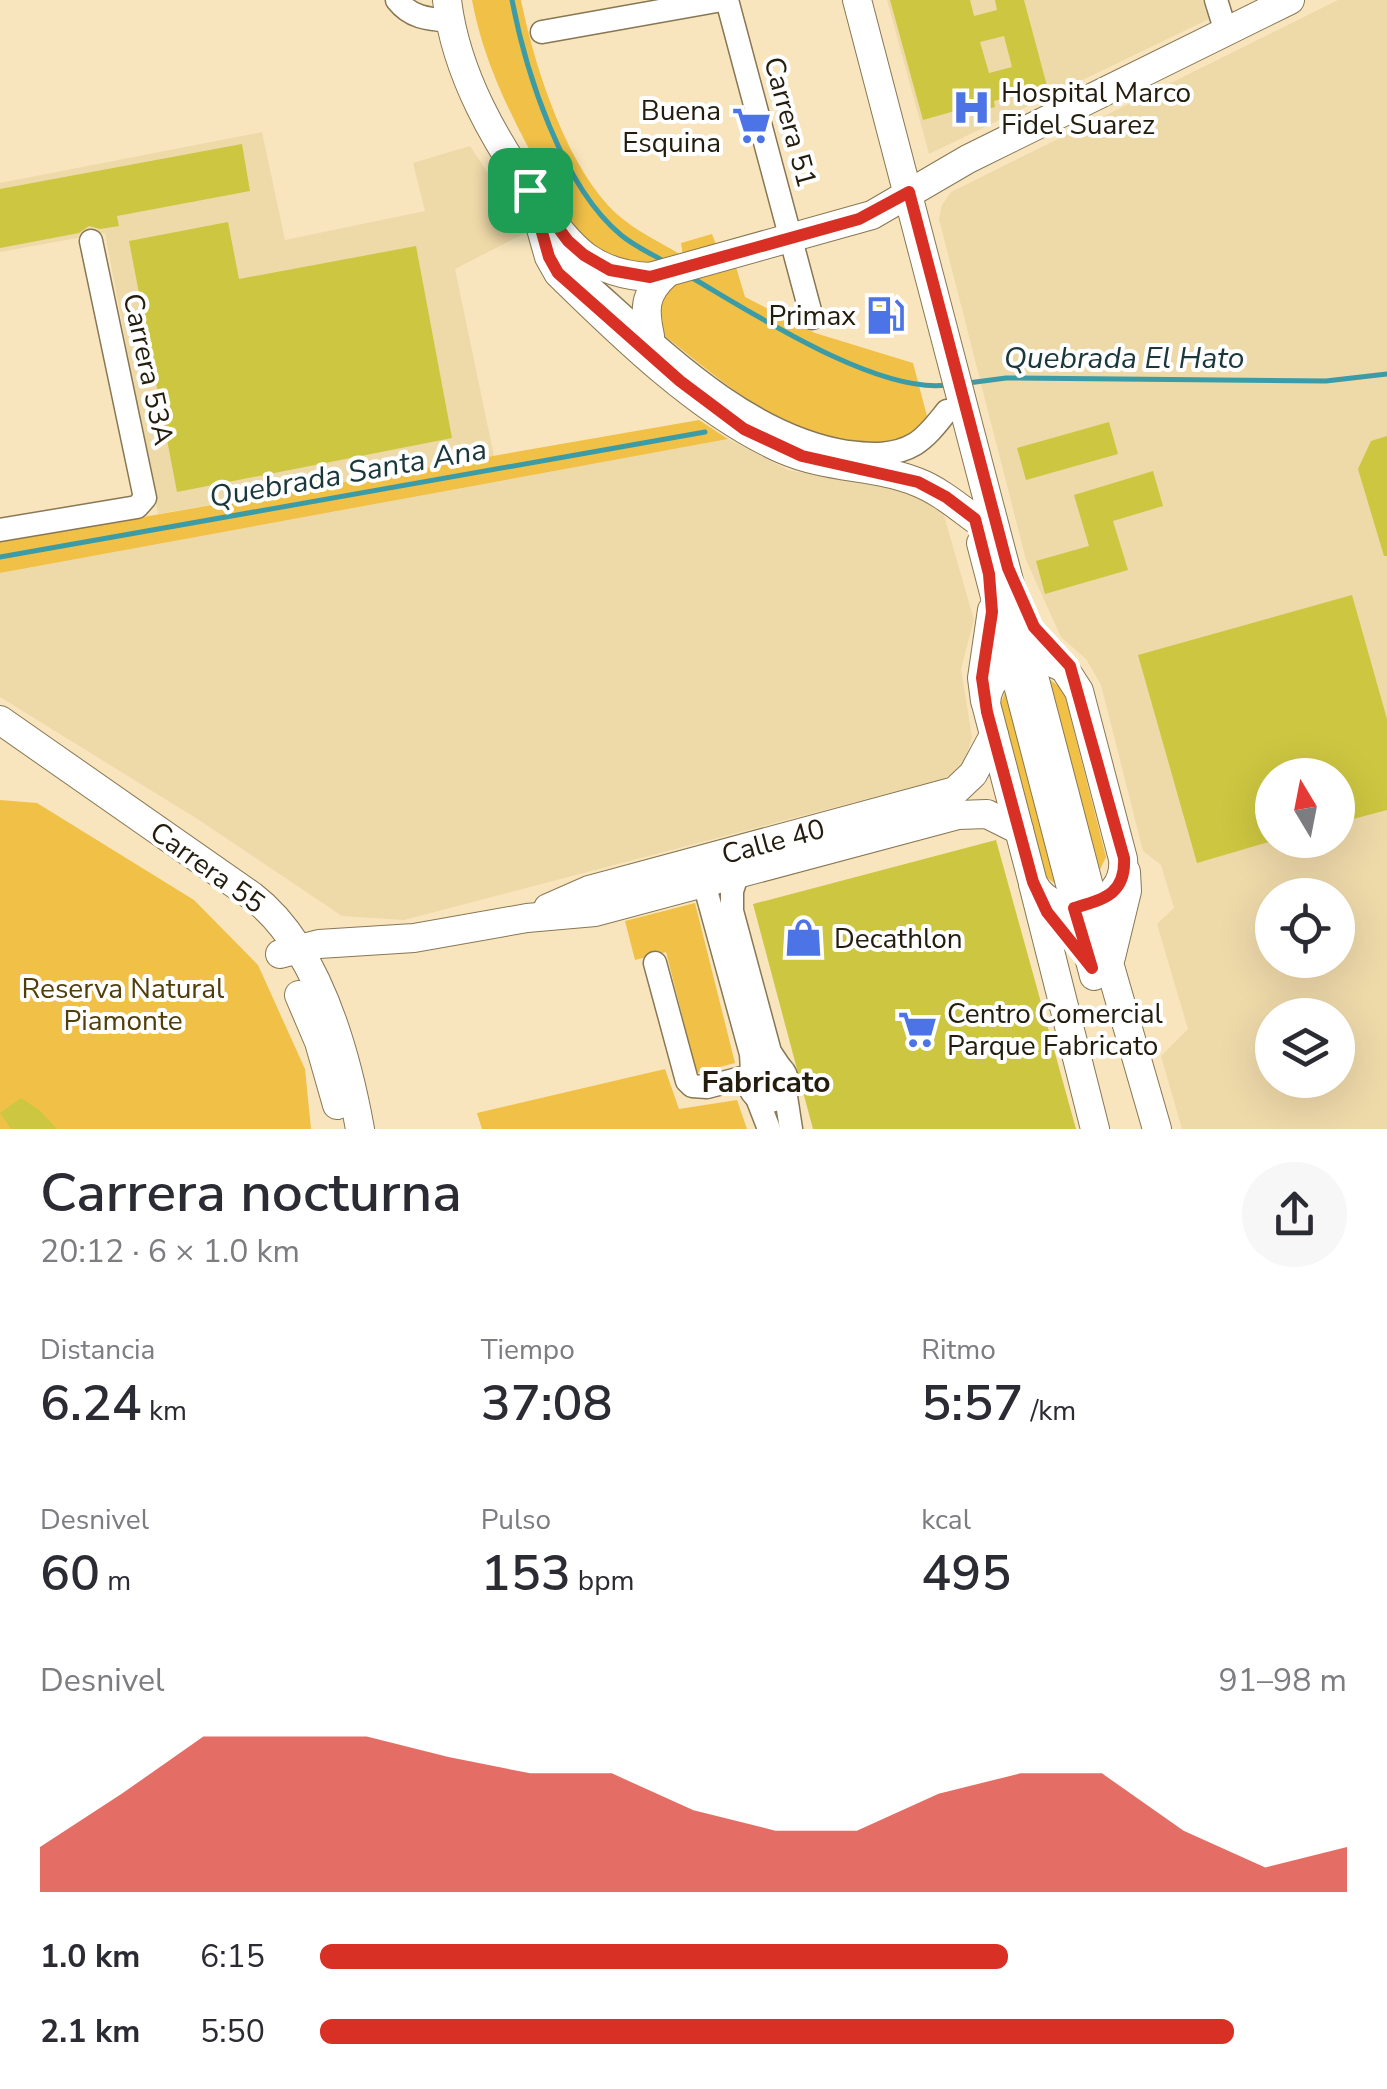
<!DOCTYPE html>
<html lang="es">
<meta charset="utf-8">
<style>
body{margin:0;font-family:"Nunito Sans",sans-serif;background:#f7f7f7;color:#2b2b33;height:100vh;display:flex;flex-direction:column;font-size:38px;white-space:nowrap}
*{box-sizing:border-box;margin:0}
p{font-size:32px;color:#7c7c81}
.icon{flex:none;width:55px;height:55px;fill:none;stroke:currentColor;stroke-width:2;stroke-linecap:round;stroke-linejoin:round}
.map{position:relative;height:1129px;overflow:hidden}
.drawer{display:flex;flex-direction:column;background:#fff;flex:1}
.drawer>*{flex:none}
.needle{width:65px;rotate:350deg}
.controls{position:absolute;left:1255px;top:758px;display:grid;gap:20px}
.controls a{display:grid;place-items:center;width:100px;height:100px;border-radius:50%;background:#fff;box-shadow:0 10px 40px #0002;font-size:50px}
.pin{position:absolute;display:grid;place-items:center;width:85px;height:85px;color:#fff;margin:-42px;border-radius:20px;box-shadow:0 5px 15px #0006}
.round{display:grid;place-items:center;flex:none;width:105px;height:105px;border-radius:52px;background:#f7f7f7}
.overview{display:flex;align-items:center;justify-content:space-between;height:170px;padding:0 40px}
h1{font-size:55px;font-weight:600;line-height:75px}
.stats{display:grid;grid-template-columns:repeat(3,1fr);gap:15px;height:170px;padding:10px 40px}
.stats div{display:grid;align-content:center}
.stats b{font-size:50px;font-weight:600}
.stats small{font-size:28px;font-weight:400}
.stats p{font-size:28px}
.chart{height:280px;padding:20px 40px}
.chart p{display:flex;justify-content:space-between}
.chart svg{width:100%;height:180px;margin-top:10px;fill:#d93025;opacity:.7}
ul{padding:0 40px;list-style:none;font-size:32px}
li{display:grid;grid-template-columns:160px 120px 1fr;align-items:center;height:75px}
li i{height:25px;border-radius:12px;background:#d93025}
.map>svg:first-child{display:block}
</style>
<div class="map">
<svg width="1387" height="1129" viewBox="0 0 1387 1129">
<rect width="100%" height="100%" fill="#f8e5bd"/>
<g fill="#eed9a9" fill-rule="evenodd">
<polygon points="887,0 1202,0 1209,19 929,154"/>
<path d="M1338,0h49v1129h-205l-21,-73 27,-27 -31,-105 17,-16 -13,-43 -18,-14 -42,-166 -15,-26 -25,-22 -35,-77 -87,-341 3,-14 9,-13zM1272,775h66v65h-66zM1272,895h66v65h-66zM1272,1015h66v65h-66z"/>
<polygon points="262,132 285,240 425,211 413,163 470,146 527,232 455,269 494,456 158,514 105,233 0,252 0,183"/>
<polygon points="728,439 788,470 912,493 943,512 974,620 961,669 972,737 963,767 943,779 404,920 342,916 199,820 0,697 0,573"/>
</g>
<g fill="#f0c047">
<path d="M472,0h49c13,65 46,169 97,215 19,17 44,28 65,41l-2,-13 31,-9 5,13c-23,7 -51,19 -75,18 -18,0 -43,-12 -56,-23 -17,-14 -28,-39 -38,-58 -32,-58 -64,-118 -76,-184z"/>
<path d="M736,267l9,30 70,36 98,30 14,53c-10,19 -32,27 -52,27 -85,1 -152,-61 -215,-111l-4,-11 5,-27 13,-10z"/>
<polygon points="699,420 728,439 0,573 0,542"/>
<polygon points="1045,676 1060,687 1065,696 1106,857 1096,878"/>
<polygon points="1008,686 1061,888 1046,877 1041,868 999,707"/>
<polygon points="0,800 37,803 194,900 258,965 305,1069 311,1129 0,1129"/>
<polygon points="695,903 735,1063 697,1073 666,952 635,960 625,921"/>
<polygon points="665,1069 679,1109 737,1100 747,1129 482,1129 477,1113"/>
</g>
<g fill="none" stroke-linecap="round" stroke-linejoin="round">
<g stroke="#3b9ba7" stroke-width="5">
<path d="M512,0c14,73 50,186 109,235 13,11 31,19 46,28"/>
<path d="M689,276c62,36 187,118 258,109"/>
<polyline points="968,383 1006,378 1326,381 1387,374"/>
<polyline points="0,557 705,432"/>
</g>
</g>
<g fill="#cdc641" fill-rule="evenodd">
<path d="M890,0h80l4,16 23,-6 -2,-10h29l23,86 -53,15 1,6 -24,7 -2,-7 -46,13zM1004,36l8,31 -23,6 -9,-31z"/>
<polygon points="242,144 250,191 117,216 119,226 100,229 89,226 79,233 0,248 0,189"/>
<polygon points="228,222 239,279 416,246 452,438 177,492 129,241"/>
<polygon points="889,293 899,332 884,336 873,298"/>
<polygon points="1109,422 1118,454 1026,480 1017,448"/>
<polygon points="1387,436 1387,556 1384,556 1358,469 1371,441"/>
<polygon points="1153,471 1163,506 1113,521 1128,570 1045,594 1036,561 1089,546 1074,495"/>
<polygon points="1352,595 1387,719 1387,810 1338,823 1338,775 1272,775 1272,841 1197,863 1138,655"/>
<polygon points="996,840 1076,1129 813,1129 753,904"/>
<polygon points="21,1098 39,1110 57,1129 11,1129 0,1113"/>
</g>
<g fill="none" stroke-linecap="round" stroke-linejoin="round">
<defs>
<g id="minor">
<path d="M397,0c14,18 31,19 53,21"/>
<polyline points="727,0 812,318"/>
<polyline points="1216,0 1226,32"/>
<polyline points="542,32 722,0"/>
<path d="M564,263c82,70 173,172 284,189 23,3 47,4 67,-8 13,-8 23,-22 32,-33"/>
<polyline points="0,530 137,507 145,498 91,241"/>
<polyline points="706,867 704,883 751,1054 752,1071"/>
<polyline points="738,873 732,891 732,911 770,1052 780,1067"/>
<polyline points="655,963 687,1081 692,1086 707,1087 749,1076"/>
<circle cx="768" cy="1082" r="19"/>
<polyline points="785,1090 791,1129"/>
<polyline points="757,1098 769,1129"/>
</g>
<g id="major">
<path d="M447,0c9,75 49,143 92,203 14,19 27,38 46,53 19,14 41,20 65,21l222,-62 96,-56 322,-159"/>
<polyline points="857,0 1109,963 1157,1129"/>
<path d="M536,211l13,46 9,16c63,62 143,140 224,176 45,20 93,16 135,33 21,8 39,23 58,37"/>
<path d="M650,336c-6,-27 -6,-42 16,-62"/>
<polyline points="981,543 1094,976"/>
<path d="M1044,659l20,9 15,23 44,168c5,49 -67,68 -90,24l-47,-179c1,-32 30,-42 58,-45z"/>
<polyline points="985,701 982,678 992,610"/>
<path d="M0,720l252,176c65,50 94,156 108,233"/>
<polyline points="1033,884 1095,1129"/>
<polyline points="548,908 589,890 955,791 973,774 994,735"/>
<polyline points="280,954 319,944 414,938 527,918 595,912 958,815 987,814 1019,830"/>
<polyline points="1111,957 1127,891 1126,872"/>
<polyline points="299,995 319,1042 337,1105"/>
</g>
</defs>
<use href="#minor" stroke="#887753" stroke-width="25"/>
<use href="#major" stroke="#887753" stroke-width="30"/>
<use href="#minor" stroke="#fff" stroke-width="22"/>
<use href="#major" stroke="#fff" stroke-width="28"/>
</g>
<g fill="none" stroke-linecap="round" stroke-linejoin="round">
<defs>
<path id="route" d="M530,190l38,51 16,14 26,15 40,7 209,-58 50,-27 99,376 26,59 36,39 54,192c2,36 -20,41 -50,50l18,60 -45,-56 -14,-30 -46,-170 -5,-34 10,-66 -3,-38 -14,-55 -29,-22 -28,-15 -116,-26 -58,-27 -64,-48 -122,-108 -9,-16z"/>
</defs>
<use href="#route" stroke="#fff" stroke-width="20"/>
<use href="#route" stroke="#d93025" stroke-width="12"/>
</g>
<defs>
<symbol id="hospital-bare" viewBox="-9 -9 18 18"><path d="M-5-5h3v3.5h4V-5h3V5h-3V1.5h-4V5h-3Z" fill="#4c74e7" stroke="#fff" stroke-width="2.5" paint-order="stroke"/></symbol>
<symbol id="supermarket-bare" viewBox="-9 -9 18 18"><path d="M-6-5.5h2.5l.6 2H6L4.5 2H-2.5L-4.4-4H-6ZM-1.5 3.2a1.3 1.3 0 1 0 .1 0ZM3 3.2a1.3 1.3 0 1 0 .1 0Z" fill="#4c74e7" stroke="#fff" stroke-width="2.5" paint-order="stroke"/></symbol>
<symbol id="fuel-bare" viewBox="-9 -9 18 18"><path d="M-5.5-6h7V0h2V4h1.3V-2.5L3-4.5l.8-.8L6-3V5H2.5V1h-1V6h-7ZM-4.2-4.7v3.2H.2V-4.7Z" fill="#4c74e7" stroke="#fff" stroke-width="2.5" paint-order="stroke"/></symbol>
<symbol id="shop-bare" viewBox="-9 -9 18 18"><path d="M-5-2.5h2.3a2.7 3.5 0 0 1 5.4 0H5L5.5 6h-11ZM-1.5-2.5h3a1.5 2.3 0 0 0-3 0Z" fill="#4c74e7" stroke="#fff" stroke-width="2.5" paint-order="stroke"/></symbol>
</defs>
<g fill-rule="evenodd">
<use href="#hospital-bare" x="944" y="80" width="55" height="55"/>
<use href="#supermarket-bare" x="724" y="98" width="55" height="55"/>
<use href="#fuel-bare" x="858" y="288" width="55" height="55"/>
<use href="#shop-bare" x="776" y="910" width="55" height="55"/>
<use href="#supermarket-bare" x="890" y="1002" width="55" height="55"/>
</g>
<g text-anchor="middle" stroke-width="8" stroke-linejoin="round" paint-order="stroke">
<g font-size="28" fill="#241d0e" stroke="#fff" text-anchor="start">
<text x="1001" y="102">Hospital Marco<tspan x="1001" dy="32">Fidel Suarez</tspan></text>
<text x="721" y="120" text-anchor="end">Buena<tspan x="721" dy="32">Esquina</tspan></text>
<text x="856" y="325" text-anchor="end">Primax</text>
<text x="834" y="948">Decathlon</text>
<text x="947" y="1023">Centro Comercial<tspan x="947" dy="32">Parque Fabricato</tspan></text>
</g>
<g font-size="28" fill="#241d0e" stroke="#fff">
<text transform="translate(791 122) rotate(75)" y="10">Carrera 51</text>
<text transform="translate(149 369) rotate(78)" y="10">Carrera 53A</text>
<text transform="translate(773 841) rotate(-15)" y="10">Calle 40</text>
<text transform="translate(208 867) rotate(36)" y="10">Carrera 55</text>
</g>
<g font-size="28" fill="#523e08" stroke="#fff">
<text x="123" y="998">Reserva Natural<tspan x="123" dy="32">Piamonte</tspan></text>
</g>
<g font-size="30" font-style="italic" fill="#1a373b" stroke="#fff">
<text x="1124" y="368">Quebrada El Hato</text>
<text transform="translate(348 473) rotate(-10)" y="10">Quebrada Santa Ana</text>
</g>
<g font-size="30" font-weight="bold" fill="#241d0e" stroke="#fff">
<text x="766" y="1092">Fabricato</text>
</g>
</g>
</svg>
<div class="controls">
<a><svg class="needle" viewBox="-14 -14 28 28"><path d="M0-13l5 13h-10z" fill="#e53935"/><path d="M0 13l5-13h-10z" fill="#7c7c81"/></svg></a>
<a><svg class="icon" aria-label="locate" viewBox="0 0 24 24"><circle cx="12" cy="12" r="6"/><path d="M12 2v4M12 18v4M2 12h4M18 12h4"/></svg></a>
<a><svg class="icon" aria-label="layers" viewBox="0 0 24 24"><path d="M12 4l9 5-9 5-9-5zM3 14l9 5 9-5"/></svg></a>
</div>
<div class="pin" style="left:530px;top:190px;background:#1e9e55"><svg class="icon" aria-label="arrive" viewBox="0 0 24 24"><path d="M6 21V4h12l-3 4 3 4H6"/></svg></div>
</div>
<section class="drawer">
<div class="overview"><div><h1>Carrera nocturna</h1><p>20:12 · 6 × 1.0 km</p></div><a class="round"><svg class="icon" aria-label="share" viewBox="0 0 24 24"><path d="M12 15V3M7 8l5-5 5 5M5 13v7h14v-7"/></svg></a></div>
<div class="stats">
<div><p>Distancia</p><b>6.24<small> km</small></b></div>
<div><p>Tiempo</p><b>37:08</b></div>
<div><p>Ritmo</p><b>5:57<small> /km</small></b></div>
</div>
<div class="stats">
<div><p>Desnivel</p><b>60<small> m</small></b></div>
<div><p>Pulso</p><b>153<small> bpm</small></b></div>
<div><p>kcal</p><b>495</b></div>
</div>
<div class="chart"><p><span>Desnivel</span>91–98 m</p>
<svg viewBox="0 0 160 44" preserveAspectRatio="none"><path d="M0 44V33L10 20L20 6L30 6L40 6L50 11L60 15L70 15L80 24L90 29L100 29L110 20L120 15L130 15L140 29L150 38L160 33V44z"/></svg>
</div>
<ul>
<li><b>1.0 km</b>6:15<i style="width:67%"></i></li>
<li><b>2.1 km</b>5:50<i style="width:89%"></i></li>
</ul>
</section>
